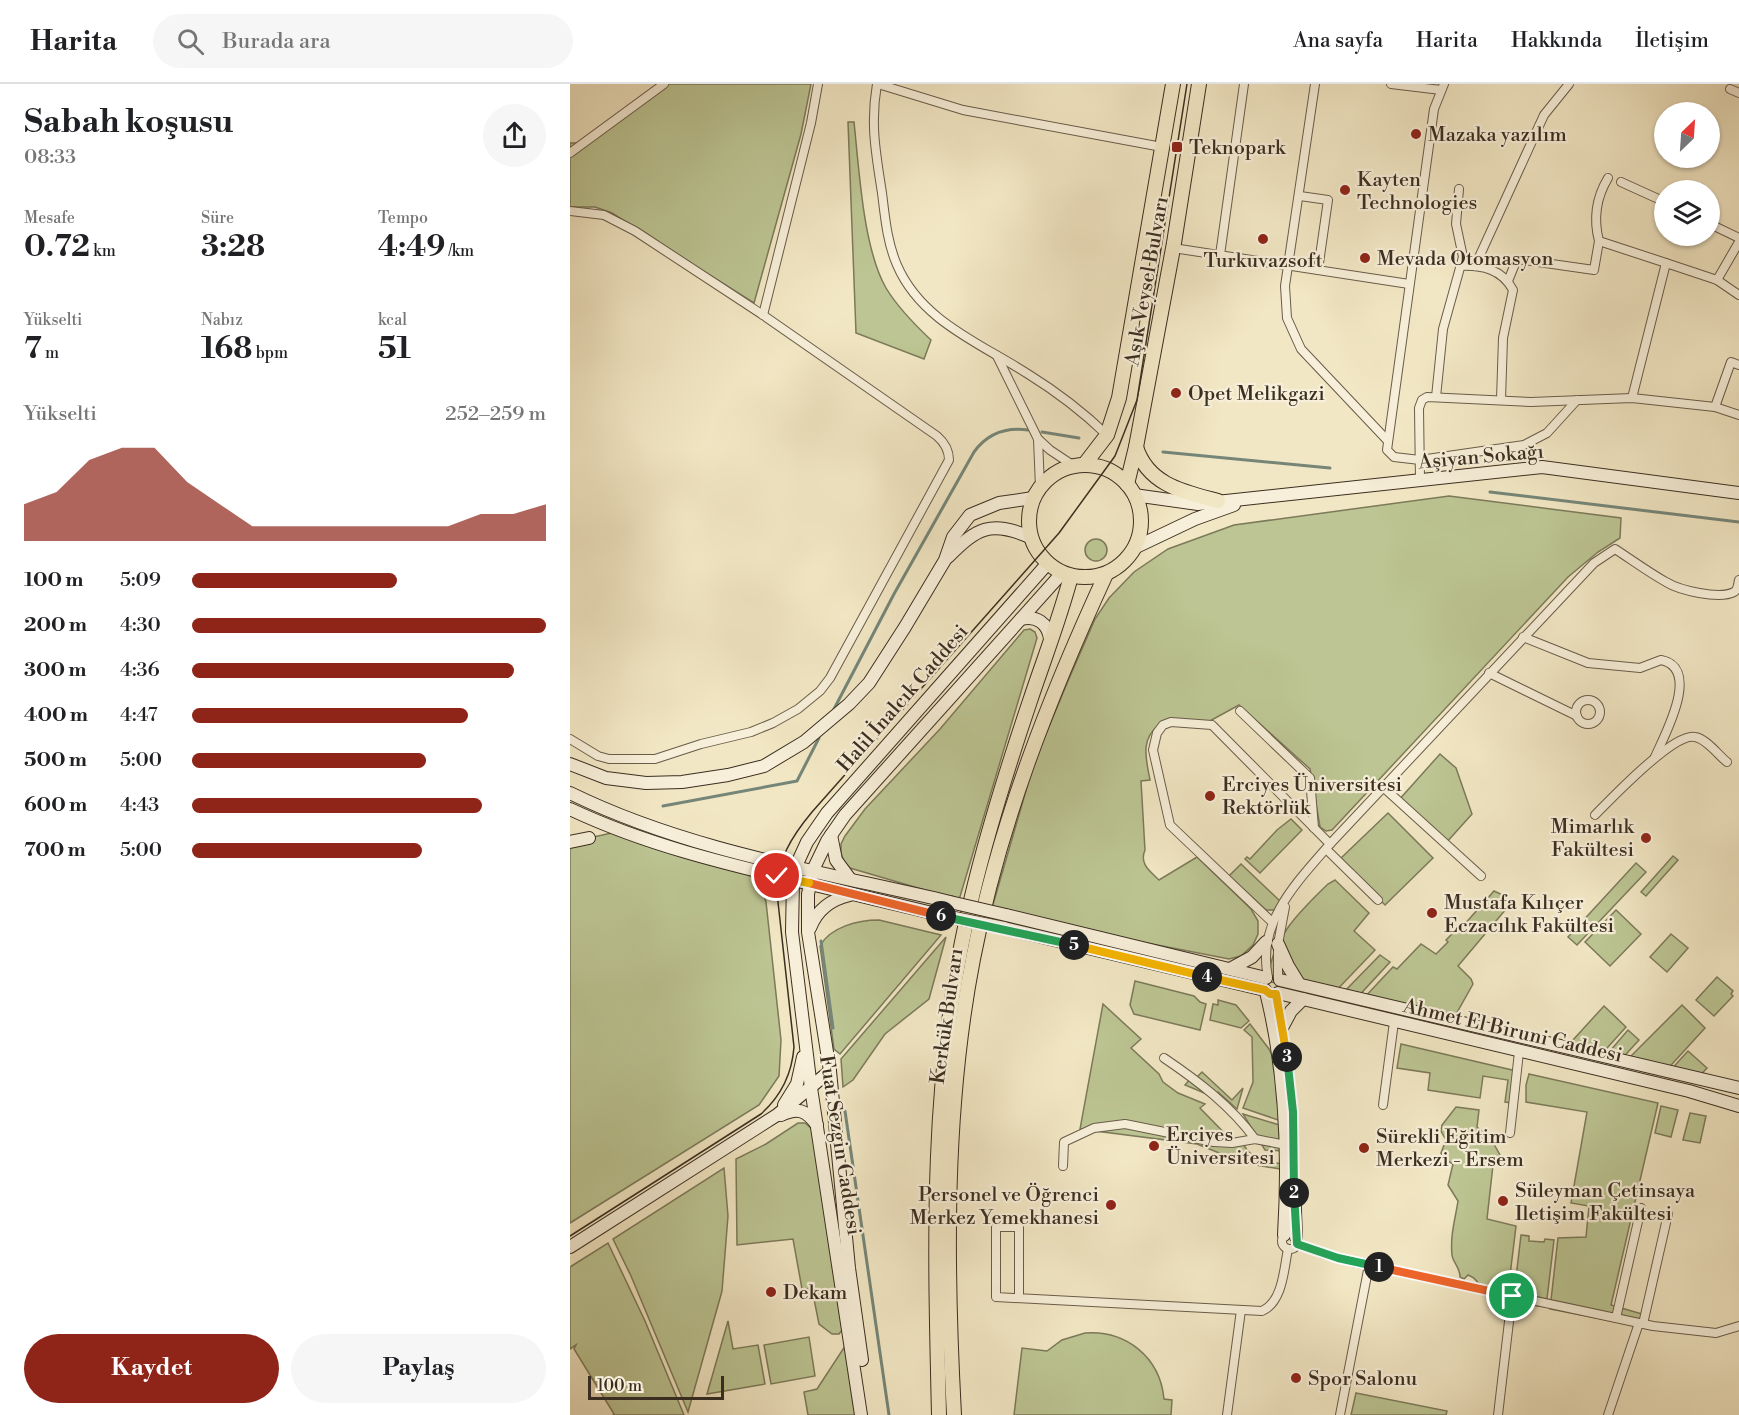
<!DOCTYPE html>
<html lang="tr">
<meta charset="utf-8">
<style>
body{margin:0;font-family:"Libre Bodoni",serif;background:#f6f6f6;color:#202124;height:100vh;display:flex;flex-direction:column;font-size:22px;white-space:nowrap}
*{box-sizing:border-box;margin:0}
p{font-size:20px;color:#757577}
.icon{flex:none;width:33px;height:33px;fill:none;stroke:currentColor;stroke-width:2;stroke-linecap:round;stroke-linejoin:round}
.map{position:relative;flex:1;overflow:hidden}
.side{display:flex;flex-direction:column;background:#fff;width:570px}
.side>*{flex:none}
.needle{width:39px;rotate:25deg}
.fabs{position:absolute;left:1084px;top:18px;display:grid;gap:12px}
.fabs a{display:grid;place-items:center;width:66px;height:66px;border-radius:50%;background:#fff;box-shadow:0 2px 4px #0004;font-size:30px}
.scale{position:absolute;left:18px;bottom:15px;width:136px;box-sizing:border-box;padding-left:6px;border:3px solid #3b2e21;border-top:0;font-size:16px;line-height:21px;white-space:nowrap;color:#3b2e21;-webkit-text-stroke:4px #f7efd9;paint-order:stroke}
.pin{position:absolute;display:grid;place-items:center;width:51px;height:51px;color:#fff;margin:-26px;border:3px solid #fff;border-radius:50%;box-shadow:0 2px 6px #0007}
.km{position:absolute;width:30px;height:30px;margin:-15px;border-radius:50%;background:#222;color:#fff;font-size:16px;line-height:30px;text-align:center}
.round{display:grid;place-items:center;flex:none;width:63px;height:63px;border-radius:32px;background:#f6f6f6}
.head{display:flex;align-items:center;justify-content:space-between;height:102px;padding:0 24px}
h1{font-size:33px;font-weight:700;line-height:45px}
.metrics{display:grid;grid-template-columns:repeat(3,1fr);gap:9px;height:102px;padding:6px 24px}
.metrics div{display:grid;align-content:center}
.metrics b{font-size:30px;font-weight:700}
.metrics small{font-size:16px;font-weight:400}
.metrics p{font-size:16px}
.chart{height:168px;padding:12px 24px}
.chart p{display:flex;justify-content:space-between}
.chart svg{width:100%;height:108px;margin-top:6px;fill:#8f2418;opacity:.7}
.action{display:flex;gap:12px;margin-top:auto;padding:12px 24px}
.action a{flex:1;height:69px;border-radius:36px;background:#8f2418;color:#fff;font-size:24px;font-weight:700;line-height:69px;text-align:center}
.action a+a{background:#f6f6f6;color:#202124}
ul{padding:0 24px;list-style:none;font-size:20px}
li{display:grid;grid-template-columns:96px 72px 1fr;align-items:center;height:45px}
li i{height:15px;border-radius:8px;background:#8f2418}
header{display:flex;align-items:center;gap:36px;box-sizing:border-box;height:84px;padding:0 30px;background:#fff;border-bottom:2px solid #e0e0e0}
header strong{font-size:28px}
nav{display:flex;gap:33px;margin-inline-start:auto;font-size:21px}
.search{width:420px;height:54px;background:#f6f6f6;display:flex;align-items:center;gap:15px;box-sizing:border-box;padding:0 21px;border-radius:33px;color:#757577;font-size:22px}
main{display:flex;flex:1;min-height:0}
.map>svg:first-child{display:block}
</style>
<header>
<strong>Harita</strong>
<div class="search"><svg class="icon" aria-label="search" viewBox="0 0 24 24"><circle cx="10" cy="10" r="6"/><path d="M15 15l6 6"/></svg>Burada ara</div>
<nav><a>Ana sayfa</a><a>Harita</a><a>Hakkında</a><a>İletişim</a></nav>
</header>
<main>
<section class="side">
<div class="head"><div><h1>Sabah koşusu</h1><p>08:33</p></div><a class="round"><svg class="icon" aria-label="share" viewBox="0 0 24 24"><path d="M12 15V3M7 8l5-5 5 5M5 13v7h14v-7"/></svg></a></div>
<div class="metrics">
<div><p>Mesafe</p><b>0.72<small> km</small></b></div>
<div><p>Süre</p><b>3:28</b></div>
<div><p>Tempo</p><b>4:49<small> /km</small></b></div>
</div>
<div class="metrics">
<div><p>Yükselti</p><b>7<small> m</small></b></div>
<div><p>Nabız</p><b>168<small> bpm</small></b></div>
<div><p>kcal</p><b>51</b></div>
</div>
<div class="chart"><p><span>Yükselti</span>252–259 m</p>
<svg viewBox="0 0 160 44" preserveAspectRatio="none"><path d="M0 44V29L10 24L20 11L30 6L40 6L50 20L60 29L70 38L80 38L90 38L100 38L110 38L120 38L130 38L140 33L150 33L160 29V44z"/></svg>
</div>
<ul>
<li><b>100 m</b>5:09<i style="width:58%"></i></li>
<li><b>200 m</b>4:30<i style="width:100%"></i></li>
<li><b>300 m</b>4:36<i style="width:91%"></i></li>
<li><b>400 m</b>4:47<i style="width:78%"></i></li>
<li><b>500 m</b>5:00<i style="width:66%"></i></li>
<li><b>600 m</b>4:43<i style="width:82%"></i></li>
<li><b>700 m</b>5:00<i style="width:65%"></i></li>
</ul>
<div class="action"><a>Kaydet</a><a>Paylaş</a></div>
</section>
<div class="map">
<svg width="1169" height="1331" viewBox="0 0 1169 1331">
<rect width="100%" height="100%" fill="#f2e7c4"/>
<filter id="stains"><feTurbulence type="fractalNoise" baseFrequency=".00333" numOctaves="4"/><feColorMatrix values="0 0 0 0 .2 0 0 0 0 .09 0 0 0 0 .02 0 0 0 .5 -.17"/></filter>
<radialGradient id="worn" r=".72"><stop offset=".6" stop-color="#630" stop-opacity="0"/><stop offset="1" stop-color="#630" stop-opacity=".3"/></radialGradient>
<g fill="#bcc593" stroke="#7c7a5a" stroke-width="1.5">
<polygon points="95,0 241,0 231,50 184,219 42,129 25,123 0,123 0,59 6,59 10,66"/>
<path d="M278,38h6c5,46 9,126 32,166 12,20 28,36 45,52l-7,19 -68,-26z"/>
<path d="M879,412l172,22 -1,20 -22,14 -30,25 -236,253 -6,1 -6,-4 -10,-58 -71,-64 -31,17 -49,3c-19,14 -13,34 -9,55l-9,1 4,69c-6,14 5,21 14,30l38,-23 54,52 7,12v13l-5,11 -12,11 -12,3 -154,-30 -83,-21 42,-145 34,-82 27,-62 14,-21 25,-26 34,-23 66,-24z"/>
<circle cx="526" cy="466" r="11"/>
<polygon points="460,545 465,548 467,554 389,816 280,784 274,778 271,769 271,760 275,752 295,725 370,645 454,546"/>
<polygon points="870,670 886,684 902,730 876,759 828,717"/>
<polygon points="818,729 863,774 815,821 770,775"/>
<polygon points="721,735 732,746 690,789 675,775 677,773 680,775 707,746"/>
<polygon points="51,747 187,787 196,818 211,956 209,992 189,1021 0,1139 0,758"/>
<polygon points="1103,772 1108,776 1076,812 1071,808"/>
<polygon points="1066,779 1076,788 1007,861 998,853"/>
<polygon points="671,780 711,818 704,826 696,826 659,792"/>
<path d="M765,796l34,33 -15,18 21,19 -44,46 -64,-15c6,-44 30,-67 61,-97z"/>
<polygon points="924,807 935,812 938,817 937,824 888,882 901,895 903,900 880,941 792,916 823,883 827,885 851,860 866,870 878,858 876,856 891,841 893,842"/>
<polygon points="1046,826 1071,850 1040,882 1015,858"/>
<path d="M309,836l62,15 -101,119 -6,-5 -14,-103c10,-19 38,-26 59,-26z"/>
<polygon points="1101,850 1118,864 1097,888 1080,873"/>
<polygon points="376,853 359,915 315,950 283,996 273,1003 271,975"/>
<polygon points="810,871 820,878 783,918 770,912"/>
<polygon points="1147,893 1163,907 1161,910 1163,912 1144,932 1126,916"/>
<polygon points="565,897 624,912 630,918 636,920 630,946 564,930 560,921"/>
<polygon points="648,916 666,921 679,937 671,944 640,936 643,920 648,921"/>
<path d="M533,920l38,35 -10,9 28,26 4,8 15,11 27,11 -5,4 37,38 6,-4c5,19 28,19 43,23v5l-42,-7 -47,-19 -117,-15z"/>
<polygon points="1112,921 1135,944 1093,990 1053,980"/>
<polygon points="1034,922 1056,943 1029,973 992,968"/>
<polygon points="680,940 699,965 705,978 714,1038 673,1024 683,998 682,953 674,946"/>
<polygon points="1058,946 1069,956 1048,979 1034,974"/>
<polygon points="831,960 942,986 946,991 942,1019 935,1018 938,996 913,992 910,1014 858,1006 860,989 827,984"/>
<polygon points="1118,967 1137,984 1124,998 1097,990"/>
<polygon points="632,988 662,1016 673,1004 667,1025 648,1008 644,1013 615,1001 621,994 623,997"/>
<polygon points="959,990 1088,1019 1041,1221 1072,1230 1069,1238 1062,1241 980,1225 988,1154 1016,1153 1019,1122 1001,1119 1017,1028 956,1018 956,1001"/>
<polygon points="1091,1022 1108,1026 1101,1053 1085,1049"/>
<path d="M886,1023l23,3 -2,17 14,12 9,16 -7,10 -6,54 29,7 -9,74 -26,-6c-2,-10 -3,-15 -13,-19l-4,4 -4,-2c0,-10 -7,-14 -8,-22 -2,-19 3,-35 6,-54l-10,-16 5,-21 -10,-6 -2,-5 5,-13 -5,-9 1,-6z"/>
<polygon points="1120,1029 1136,1032 1130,1059 1113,1056"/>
<polygon points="673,1030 713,1042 715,1067 695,1066"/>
<polygon points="228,1039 235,1039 243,1046 275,1242 269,1250 262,1250 249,1240 242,1205 232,1205 223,1155 167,1161 166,1075 196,1060"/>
<polygon points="154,1084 158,1132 152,1207 118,1328 61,1192 43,1155"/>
<polygon points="951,1151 959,1152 959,1157 974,1158 975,1155 984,1156 976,1223 943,1219"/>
<polygon points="38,1159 75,1237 114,1331 43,1331 44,1330 4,1265 6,1261 0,1265 0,1183"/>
<polygon points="158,1237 163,1265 188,1261 195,1300 137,1310"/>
<path d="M515,1249c41,-3 75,24 79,66l8,1 -1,15h-157l8,-67 25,3 15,-11z"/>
<polygon points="239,1253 245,1292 201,1300 194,1261"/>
<polygon points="277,1259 287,1331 238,1331 234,1308 247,1305"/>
<polygon points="786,1309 877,1327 876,1331 781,1331"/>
</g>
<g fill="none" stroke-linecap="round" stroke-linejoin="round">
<g stroke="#758679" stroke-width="3">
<polyline points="472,348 509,354"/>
<polyline points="593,368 760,384"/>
<polyline points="920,408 1169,438"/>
<path d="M264,625l60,-115 80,-142c13,-18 32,-25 54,-22"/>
<polyline points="93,722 227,697 249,654"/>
<polyline points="251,857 263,944"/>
<polyline points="275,1027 319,1331"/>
</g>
<defs>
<g id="street">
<path d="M307,0c-7,40 -1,70 5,109 3,24 5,49 15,72 24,56 83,78 131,109 29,18 55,38 79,61"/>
<polyline points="308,0 393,26 592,63"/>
<polyline points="745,0 715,202 717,234 731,265 817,356"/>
<polyline points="821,0 871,6"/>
<polyline points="874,0 864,25 817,366 824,373 850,376 954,361 977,349 1007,316"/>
<polyline points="1160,5 1169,9"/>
<polyline points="0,69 94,0"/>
<polyline points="1051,98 1095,118"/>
<polyline points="730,112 758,116 748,186"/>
<path d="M0,127l34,4 31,16 128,84 174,121c8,7 12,14 12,24l-119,218 -10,13 -22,18 -25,14 -22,9 -50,12 -46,15h-46l-11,-3 -28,-17"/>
<polyline points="1140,140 1169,154"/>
<path d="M1029,157c-6,-23 -3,-43 9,-63"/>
<polyline points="603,164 839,200"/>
<polyline points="650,171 674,0"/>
<path d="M890,182c22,-1 42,3 53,24l-10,48 -2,62"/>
<polyline points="905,182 974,31 999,0"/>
<polyline points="1147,196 1169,158"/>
<polyline points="938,197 947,175 1024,186 1029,157 1096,179"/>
<polyline points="193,231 241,39 248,0"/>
<polyline points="427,272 468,355 470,403"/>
<polyline points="866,313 873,245 893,173 886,140 889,105"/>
<polyline points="1062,314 1096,179 1147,196 1169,211"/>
<polyline points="1145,323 1161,278 1169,281"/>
<polyline points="468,355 480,366 504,382"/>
<polyline points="850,396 849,324 852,316 857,313 961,318 1062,314 1145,323 1169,331"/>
<path d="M953,553l65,26 52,5 21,-8c41,8 3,76 -6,97"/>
<polyline points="919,589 1007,632"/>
<circle cx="1018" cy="628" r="12"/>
<polyline points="670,627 740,694 744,744"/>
<polyline points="813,703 911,792"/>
<path d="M1025,731c16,-16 79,-83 100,-78 12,2 23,18 32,25"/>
<polyline points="756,765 808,816"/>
<polyline points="702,838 600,741 583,666 587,649 593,641 601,638 642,641 760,760"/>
<path d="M698,893c-12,-54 29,-95 62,-133l264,-281 21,-14c17,11 33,23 51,33 13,8 53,18 68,10 4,-2 4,-8 5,-12"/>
<polyline points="708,894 708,860 715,823"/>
<path d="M594,974c34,23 67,48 91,81"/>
<polyline points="813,1021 824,938"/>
<polyline points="940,1049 949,968"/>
<polyline points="493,1082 494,1058 524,1044 555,1040 644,1058 662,1059 685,1055 716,1061"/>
<circle cx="720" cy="1157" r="8"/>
<polyline points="727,1159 753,1170 783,1178 1083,1242 1146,1249 1169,1242"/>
<path d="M449,1214v-71h-23v70l266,14c21,-9 22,-43 26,-62"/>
<polyline points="1046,1234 1071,1124"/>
<polyline points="1073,1240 1098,1130"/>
<polyline points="657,1331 671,1226"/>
<polyline points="770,1331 799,1181"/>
<polyline points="928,1331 942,1212"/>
<polyline points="1038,1331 1069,1239"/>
</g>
<g id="secondary">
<polyline points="564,411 628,420 972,383 1169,409"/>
<polyline points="564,464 625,435 664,421"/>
<path d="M378,473c29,-29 42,-37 82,-20"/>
<path d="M451,535c15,-4 27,4 29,20"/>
<polyline points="0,680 36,694 76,699 112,698 158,691 194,682 234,658 279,620 299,599 335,543 375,476 383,453 400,431 429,419 463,414"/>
<path d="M0,709c118,58 253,79 380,109"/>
<path d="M0,725c74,35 153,54 232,73 48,11 95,23 143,34"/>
<polyline points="261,751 266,776 280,795"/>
<polyline points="0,758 19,754"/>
<polyline points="436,831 696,894"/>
<path d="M240,844c7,-18 22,-29 40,-33"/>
<polyline points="434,844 695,906"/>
<polyline points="708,860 718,882 729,900"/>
<polyline points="660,885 682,873 696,858"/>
<polyline points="710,896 1169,1004"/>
<path d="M696,908c20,80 23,161 18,243"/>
<polyline points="708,909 1119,1007 1169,1022"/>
<polyline points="713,942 721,927 733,915"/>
<polyline points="214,1021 227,1000 233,973"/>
<path d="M211,1031c17,-8 25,-5 36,10"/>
<polyline points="724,1100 726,1153"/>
<polyline points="0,1163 207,1031 260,987"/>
<polyline points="292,1276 279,1184 260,987 238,848 238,810 243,786 257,757 275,731 493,488"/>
<polyline points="291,1331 241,1004 222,848 223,796 226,782 237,758 257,729 478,479"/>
</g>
<g id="primary">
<path d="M566,363c12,38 48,45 82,54"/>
<circle cx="515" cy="437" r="56"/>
<polyline points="514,381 537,351 549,314 603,0"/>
<polyline points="557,400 566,363 604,159 629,0"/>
<path d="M369,1331c-4,-170 -9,-329 28,-497 16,-73 39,-146 63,-217 14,-42 30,-83 41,-125"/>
<path d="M384,1331c-8,-151 -10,-307 19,-456 26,-135 76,-261 133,-385"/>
</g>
</defs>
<use href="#street" stroke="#695c4a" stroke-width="10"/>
<use href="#secondary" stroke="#3b2e21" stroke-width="14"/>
<use href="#primary" stroke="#3b2e21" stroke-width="16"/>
<use href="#street" stroke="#f7efd9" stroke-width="8"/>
<use href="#secondary" stroke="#f7efd9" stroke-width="12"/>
<use href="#primary" stroke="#f2e7c4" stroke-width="14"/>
<path stroke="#3b2e21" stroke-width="1.5" d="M0,1152l191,-122c20,-18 31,-40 33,-67l-17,-154c-1,-32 15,-57 35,-81l247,-279 56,-77 22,-56 50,-316"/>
<defs>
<g id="secondary-bridge">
<polyline points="380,818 436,831"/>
<polyline points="375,832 434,844"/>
</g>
</defs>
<use href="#secondary-bridge" stroke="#3b2e21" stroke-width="14" stroke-linecap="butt"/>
<use href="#secondary-bridge" stroke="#f7efd9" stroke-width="12"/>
</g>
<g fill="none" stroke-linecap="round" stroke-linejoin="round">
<defs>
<polyline id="split-1" points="809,1183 942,1212"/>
<polyline id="split-2" points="724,1109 727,1160 768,1174 809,1183"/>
<polyline id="split-3" points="717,973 723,1028 724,1109"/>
<polyline id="split-4" points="637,893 695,906 700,910 706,910 717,973"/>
<polyline id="split-5" points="504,861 637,893"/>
<polyline id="split-6" points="371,832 504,861"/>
<polyline id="split-7" points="239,799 371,832"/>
<polyline id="split-8" points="207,792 239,799"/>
</defs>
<use href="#split-1" stroke="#fff" stroke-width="12"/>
<use href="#split-2" stroke="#fff" stroke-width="12"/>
<use href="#split-3" stroke="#fff" stroke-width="12"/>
<use href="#split-4" stroke="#fff" stroke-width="12"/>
<use href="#split-5" stroke="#fff" stroke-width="12"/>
<use href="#split-6" stroke="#fff" stroke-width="12"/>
<use href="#split-7" stroke="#fff" stroke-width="12"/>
<use href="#split-8" stroke="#fff" stroke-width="12"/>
<use href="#split-1" stroke="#f0652b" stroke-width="8"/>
<use href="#split-2" stroke="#22a559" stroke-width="8"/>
<use href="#split-3" stroke="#22a559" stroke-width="8"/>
<use href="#split-4" stroke="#f5b400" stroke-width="8"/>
<use href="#split-5" stroke="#f5b400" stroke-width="8"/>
<use href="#split-6" stroke="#22a559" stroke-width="8"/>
<use href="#split-7" stroke="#f0652b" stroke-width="8"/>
<use href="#split-8" stroke="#f5b400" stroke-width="8"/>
</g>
<g fill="#8f2418" stroke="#f7efd9" stroke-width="2">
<circle cx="846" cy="50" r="6"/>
<rect x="601" y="57" width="12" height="12" rx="3"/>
<circle cx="775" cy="106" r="6"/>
<circle cx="693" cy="155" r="6"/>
<circle cx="795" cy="174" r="6"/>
<circle cx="606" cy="309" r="6"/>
<circle cx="640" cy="712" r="6"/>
<circle cx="1076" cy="754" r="6"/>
<circle cx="862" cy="829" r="6"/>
<circle cx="584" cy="1062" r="6"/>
<circle cx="794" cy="1064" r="6"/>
<circle cx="933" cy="1117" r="6"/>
<circle cx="541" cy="1121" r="6"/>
<circle cx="201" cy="1208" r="6"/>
<circle cx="726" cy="1294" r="6"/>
</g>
<g text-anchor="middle" stroke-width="4.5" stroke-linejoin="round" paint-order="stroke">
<g font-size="20" fill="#3b2e21" stroke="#f7efd9" text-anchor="start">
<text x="858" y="57">Mazaka yazılım</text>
<text x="619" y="70">Teknopark</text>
<text x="787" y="102">Kayten<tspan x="787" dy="23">Technologies</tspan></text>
<text x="807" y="181">Mevada Otomasyon</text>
<text x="693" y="183" text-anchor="middle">Turkuvazsoft</text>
<text x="618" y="316">Opet Melikgazi</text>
<text x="652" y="707">Erciyes Üniversitesi<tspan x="652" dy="23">Rektörlük</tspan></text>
<text x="1064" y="749" text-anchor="end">Mimarlık<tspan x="1064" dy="23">Fakültesi</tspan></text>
<text x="874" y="825">Mustafa Kılıçer<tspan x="874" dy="23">Eczacılık Fakültesi</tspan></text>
<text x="596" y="1057">Erciyes<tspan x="596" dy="23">Üniversitesi</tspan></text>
<text x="806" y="1059">Sürekli Eğitim<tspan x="806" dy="23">Merkezi - Ersem</tspan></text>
<text x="945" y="1113">Süleyman Çetinsaya<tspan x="945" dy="23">Iletişim Fakültesi</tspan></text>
<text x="529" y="1117" text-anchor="end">Personel ve Öğrenci<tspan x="529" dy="23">Merkez Yemekhanesi</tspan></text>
<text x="213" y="1215">Dekam</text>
<text x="738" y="1301">Spor Salonu</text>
</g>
<g font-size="20" fill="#3b2e21" stroke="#f7efd9">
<text transform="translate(576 197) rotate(-80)" y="7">Aşık Veysel Bulvarı</text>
<text transform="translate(911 372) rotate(-5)" y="7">Aşiyan Sokağı</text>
<text transform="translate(332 614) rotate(-49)" y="7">Halil İnalcık Caddesi</text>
<text transform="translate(376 932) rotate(-82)" y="7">Kerkük Bulvarı</text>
<text transform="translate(943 946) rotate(13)" y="7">Ahmet El Biruni Caddesi</text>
<text transform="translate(271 1061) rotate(81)" y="7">Fuat Sezgin Caddesi</text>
</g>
</g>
<rect width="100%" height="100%" filter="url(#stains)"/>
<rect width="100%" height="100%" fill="url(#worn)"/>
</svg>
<div class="fabs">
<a><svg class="needle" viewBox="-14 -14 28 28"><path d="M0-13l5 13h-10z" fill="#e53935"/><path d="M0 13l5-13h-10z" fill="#757577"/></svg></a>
<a><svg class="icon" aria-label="layers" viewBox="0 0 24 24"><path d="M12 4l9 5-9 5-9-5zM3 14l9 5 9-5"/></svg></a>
</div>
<div class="scale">100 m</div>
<div class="pin" style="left:942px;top:1212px;background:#1e9e55"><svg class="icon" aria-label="arrive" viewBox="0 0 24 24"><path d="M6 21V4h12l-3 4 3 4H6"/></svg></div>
<div class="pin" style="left:207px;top:792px;background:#d93025"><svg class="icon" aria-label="check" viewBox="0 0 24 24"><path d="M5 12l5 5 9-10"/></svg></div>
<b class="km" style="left:809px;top:1183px">1</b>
<b class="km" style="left:724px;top:1109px">2</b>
<b class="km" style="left:717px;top:973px">3</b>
<b class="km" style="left:637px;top:893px">4</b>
<b class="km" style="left:504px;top:861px">5</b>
<b class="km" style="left:371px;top:832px">6</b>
</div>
</main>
